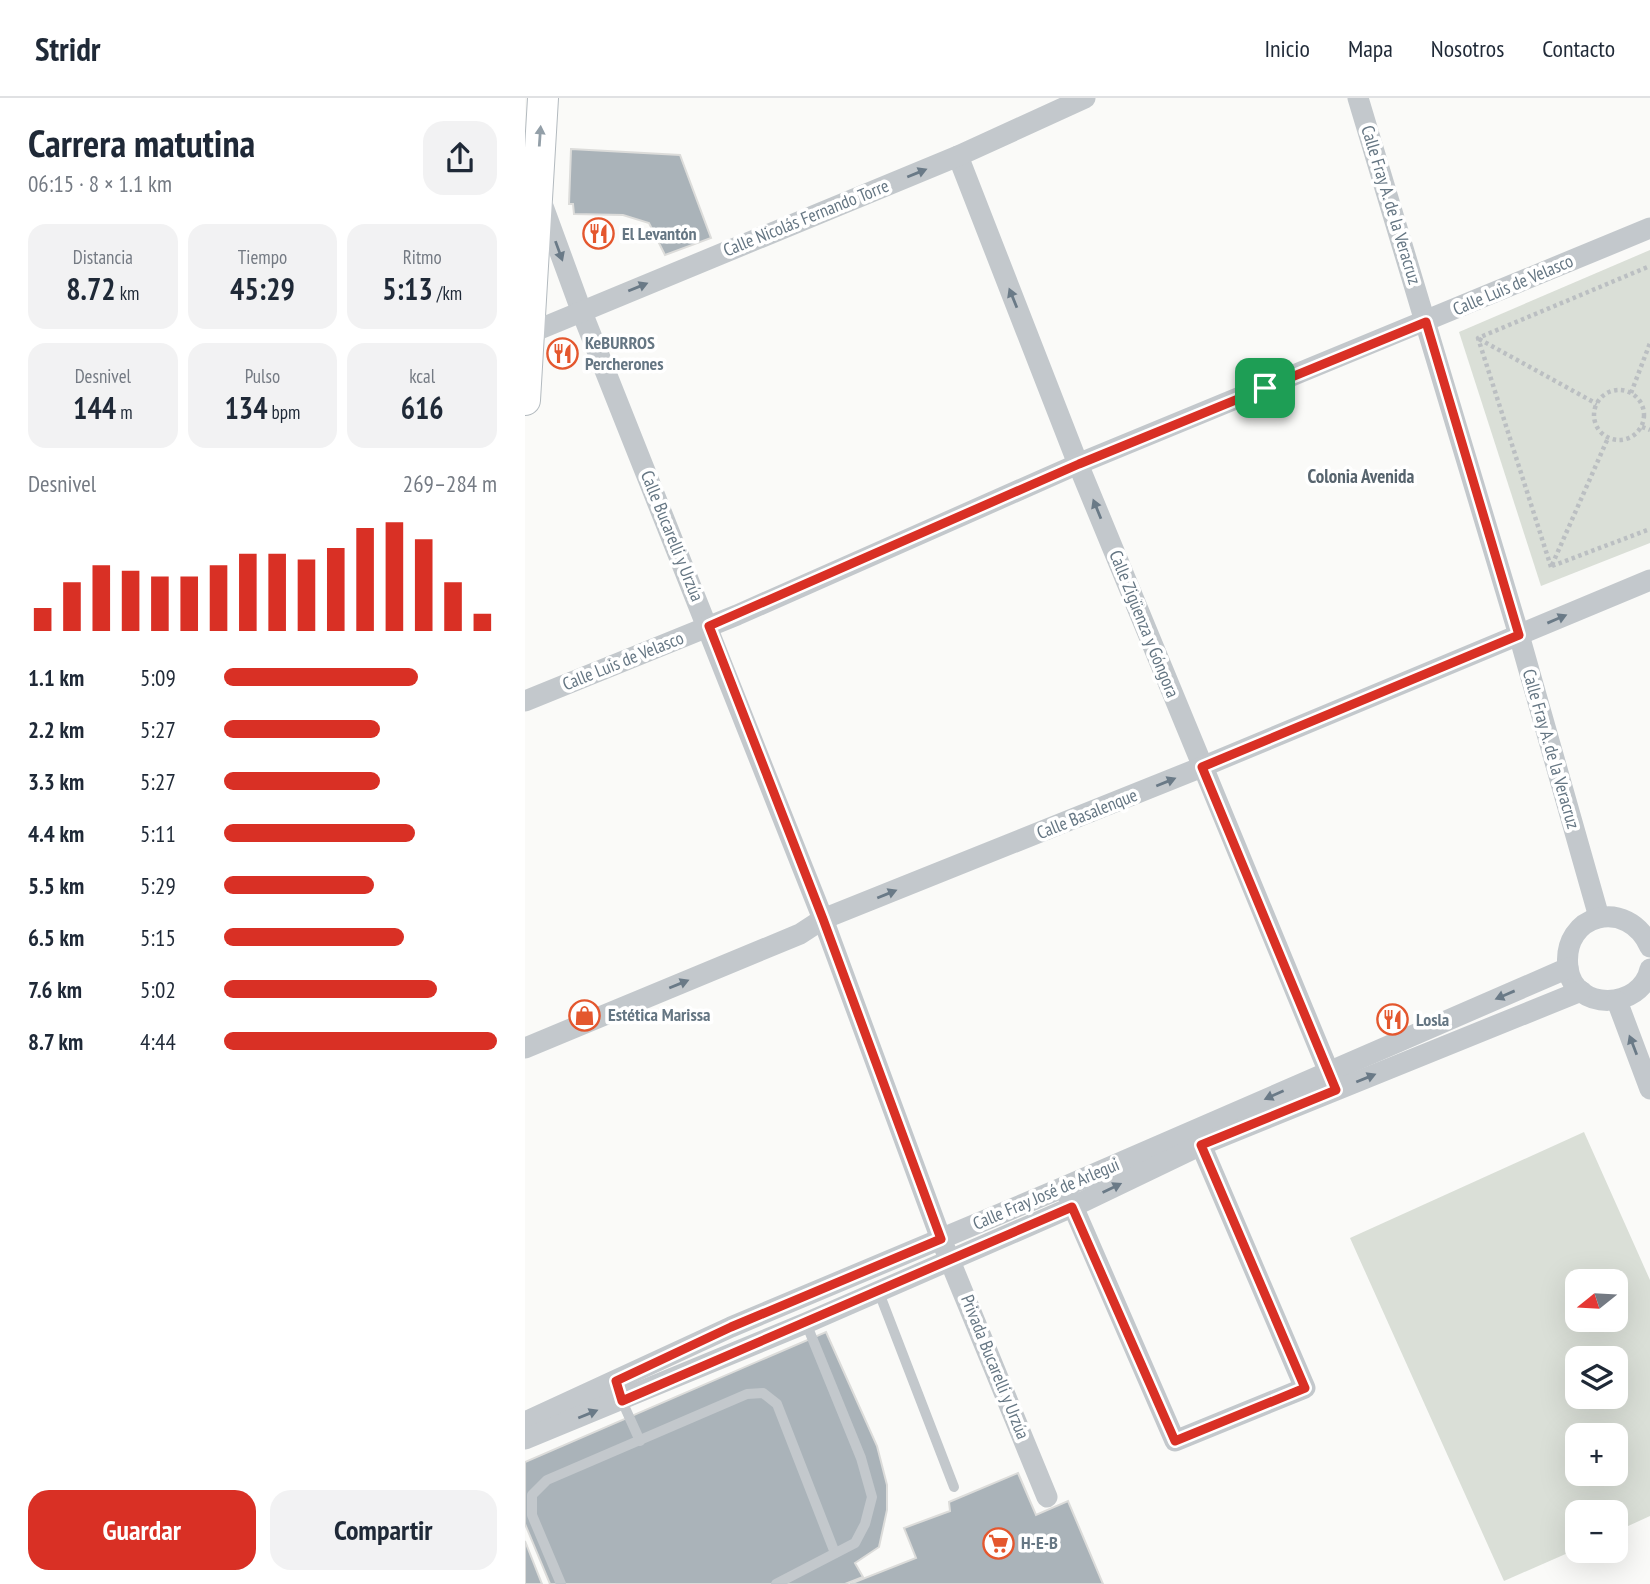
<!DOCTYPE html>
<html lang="es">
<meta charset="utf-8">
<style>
body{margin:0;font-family:"PT Sans Narrow",sans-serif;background:#f2f2f3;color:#1f2937;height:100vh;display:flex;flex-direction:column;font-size:26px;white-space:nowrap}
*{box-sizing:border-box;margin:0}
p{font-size:23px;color:#747a83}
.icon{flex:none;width:38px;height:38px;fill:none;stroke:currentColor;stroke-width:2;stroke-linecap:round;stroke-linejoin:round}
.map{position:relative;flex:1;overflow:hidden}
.side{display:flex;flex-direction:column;background:#fff;width:525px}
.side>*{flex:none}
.needle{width:46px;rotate:252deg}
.fabs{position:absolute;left:1040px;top:1171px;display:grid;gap:14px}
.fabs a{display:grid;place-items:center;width:63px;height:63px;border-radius:14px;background:#fff;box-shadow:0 7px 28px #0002;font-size:35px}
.pin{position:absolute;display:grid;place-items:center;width:60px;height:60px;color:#fff;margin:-30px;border-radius:14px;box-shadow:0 4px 10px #0006}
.round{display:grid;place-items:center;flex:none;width:74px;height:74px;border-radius:21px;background:#f2f2f3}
.headline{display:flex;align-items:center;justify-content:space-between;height:119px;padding:0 28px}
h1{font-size:38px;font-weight:600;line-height:52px}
.stats{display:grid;grid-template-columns:repeat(3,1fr);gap:10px;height:119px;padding:7px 28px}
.stats div{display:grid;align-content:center;border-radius:18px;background:#f2f2f3;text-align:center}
.stats b{font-size:30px;font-weight:600}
.stats small{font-size:19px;font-weight:400}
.stats p{font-size:19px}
.chart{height:196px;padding:14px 28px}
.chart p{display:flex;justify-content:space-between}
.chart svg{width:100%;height:126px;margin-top:7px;stroke:#d93025;stroke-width:6}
.action{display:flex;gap:14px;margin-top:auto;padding:14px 28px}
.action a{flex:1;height:80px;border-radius:21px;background:#d93025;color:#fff;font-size:28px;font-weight:600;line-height:80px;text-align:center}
.action a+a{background:#f2f2f3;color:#1f2937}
ul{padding:0 28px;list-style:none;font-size:23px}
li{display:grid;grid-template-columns:112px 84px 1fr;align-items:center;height:52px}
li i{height:18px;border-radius:9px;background:#d93025}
header{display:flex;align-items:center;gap:42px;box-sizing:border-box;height:98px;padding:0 35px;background:#fff;border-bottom:2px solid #e0e1e3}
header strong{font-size:33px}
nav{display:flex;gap:38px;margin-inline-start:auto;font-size:24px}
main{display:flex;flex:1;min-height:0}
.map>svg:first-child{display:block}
</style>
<header>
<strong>Stridr</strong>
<nav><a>Inicio</a><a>Mapa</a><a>Nosotros</a><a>Contacto</a></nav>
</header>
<main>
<section class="side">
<div class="headline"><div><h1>Carrera matutina</h1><p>06:15 · 8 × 1.1 km</p></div><a class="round"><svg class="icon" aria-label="share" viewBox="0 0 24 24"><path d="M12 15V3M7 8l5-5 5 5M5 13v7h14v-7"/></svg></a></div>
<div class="stats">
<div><p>Distancia</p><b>8.72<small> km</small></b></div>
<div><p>Tiempo</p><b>45:29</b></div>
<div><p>Ritmo</p><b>5:13<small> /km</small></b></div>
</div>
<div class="stats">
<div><p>Desnivel</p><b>144<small> m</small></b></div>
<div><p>Pulso</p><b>134<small> bpm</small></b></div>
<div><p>kcal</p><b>616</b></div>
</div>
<div class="chart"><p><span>Desnivel</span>269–284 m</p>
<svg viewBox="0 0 160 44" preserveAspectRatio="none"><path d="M5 44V36M15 44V27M25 44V21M35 44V23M45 44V25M55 44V25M65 44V21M75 44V17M85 44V17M95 44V19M105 44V15M115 44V8M125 44V6M135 44V12M145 44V27M155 44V38"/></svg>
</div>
<ul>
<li><b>1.1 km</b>5:09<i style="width:71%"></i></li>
<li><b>2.2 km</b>5:27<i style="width:57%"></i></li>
<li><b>3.3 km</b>5:27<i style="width:57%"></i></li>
<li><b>4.4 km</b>5:11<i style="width:70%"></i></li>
<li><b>5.5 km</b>5:29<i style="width:55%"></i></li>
<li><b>6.5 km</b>5:15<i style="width:66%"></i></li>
<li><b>7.6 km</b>5:02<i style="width:78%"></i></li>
<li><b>8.7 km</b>4:44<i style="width:100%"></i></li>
</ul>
<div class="action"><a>Guardar</a><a>Compartir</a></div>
</section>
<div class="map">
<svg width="1125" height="1486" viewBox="0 0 1125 1486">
<rect width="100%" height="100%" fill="#fafaf8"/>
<g fill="#dadfd7" fill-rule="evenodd">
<polygon points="1125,152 1125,445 1016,488 934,234"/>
<path d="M1059,1034l66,148v236l-35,16v-20h-38v37l-73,32 -154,-343zM1052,1183h38v39h-38zM1052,1260h38v38h-38zM1052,1337h38v39h-38z"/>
</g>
<g fill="#aab3b9" stroke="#dcdcda" stroke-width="2">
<polygon points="46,51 155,57 186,140 140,157 124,125 98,117 49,116 48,106 44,106"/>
<polygon points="301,1234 352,1348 362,1387 362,1412 354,1449 330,1465 338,1479 320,1486 25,1486 0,1426 0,1364"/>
<polygon points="493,1375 511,1417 543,1403 578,1486 325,1486 391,1460 379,1430 425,1413 424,1404"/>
<polygon points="0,1443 17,1486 0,1486"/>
</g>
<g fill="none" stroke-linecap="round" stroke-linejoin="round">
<defs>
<polyline id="secondary" points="0,302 18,0"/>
</defs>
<use href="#secondary" stroke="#b3babf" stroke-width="32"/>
<g stroke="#bbbfc2" stroke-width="4.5" stroke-dasharray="3.5 3.5" stroke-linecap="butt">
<polyline points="954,241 1072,306"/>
<circle cx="1094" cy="317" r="25"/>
<polyline points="1106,295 1125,245"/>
<polyline points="1117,329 1125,332"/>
<polyline points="1027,467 1083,340"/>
<polyline points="1027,468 1125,431"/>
<polyline points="1026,469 953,240 1125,168"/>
</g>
<g stroke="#c3c8cc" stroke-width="10">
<polyline points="353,1192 429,1389"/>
<polyline points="97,1303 115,1343"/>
<polyline points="36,1486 7,1417 7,1397 22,1382 222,1296 238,1295 252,1306 310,1455"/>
<polyline points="251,1486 330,1445 340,1426 347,1399 336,1360 281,1225"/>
</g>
<g stroke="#c3c8cc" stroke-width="21">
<polyline points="833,0 994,537 1074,819"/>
<polyline points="433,58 553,366 808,984"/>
<polyline points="15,100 56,212 298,821 416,1141 522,1399"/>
<polyline points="0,237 433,58 560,0"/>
<polyline points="0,603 212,517 553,366 1125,130"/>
<path d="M1125,849c-22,-50 -89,-34 -82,21 6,44 73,42 82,1"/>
<polyline points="1092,903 1125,991"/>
<polyline points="0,950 275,836 298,821 677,669 1125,482"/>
<polyline points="543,1097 650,1343 780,1290 676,1047"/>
<polyline points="0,1324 206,1229 539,1089 1043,870"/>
<polyline points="0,1341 281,1225 547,1109 676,1047 1056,893"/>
</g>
<use href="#secondary" stroke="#fff" stroke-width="30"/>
</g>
<defs><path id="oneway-solid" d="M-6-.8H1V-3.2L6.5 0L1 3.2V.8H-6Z" transform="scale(1.75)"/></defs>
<use fill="#939fa8" href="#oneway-solid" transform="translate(15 38) rotate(-86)"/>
<g fill="#6a7a87">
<use href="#oneway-solid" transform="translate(392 75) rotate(-22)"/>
<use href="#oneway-solid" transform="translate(34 153) rotate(70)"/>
<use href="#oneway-solid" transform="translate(113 189) rotate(-22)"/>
<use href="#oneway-solid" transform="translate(488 200) rotate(-112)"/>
<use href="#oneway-solid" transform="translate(572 411) rotate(-112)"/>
<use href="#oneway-solid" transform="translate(1032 521) rotate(-23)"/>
<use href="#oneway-solid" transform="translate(641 684) rotate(-22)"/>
<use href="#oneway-solid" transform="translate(362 796) rotate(-22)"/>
<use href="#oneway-solid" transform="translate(154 886) rotate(-22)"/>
<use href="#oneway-solid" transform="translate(980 897) rotate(157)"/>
<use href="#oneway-solid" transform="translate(1108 947) rotate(-111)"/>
<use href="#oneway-solid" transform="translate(841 980) rotate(-22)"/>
<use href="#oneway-solid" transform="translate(749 997) rotate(156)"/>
<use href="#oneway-solid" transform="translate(587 1090) rotate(-26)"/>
<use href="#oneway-solid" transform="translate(63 1316) rotate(-22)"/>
</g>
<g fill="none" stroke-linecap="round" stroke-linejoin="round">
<defs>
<polygon id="route" points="901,224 994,537 677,669 811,992 676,1047 780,1290 650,1343 547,1109 97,1303 91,1283 206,1229 416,1141 298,821 184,528 554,366"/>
</defs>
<use href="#route" stroke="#fff" stroke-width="14"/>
<use href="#route" stroke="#d93025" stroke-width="9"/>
</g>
<defs>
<symbol id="restaurant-ring" viewBox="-11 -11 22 22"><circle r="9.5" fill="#fff" stroke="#e4572e" stroke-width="1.5"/><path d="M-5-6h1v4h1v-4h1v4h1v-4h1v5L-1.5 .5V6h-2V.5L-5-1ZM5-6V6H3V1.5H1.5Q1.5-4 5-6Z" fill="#e4572e"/></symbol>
<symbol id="shop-ring" viewBox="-11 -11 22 22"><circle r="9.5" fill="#fff" stroke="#e4572e" stroke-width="1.5"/><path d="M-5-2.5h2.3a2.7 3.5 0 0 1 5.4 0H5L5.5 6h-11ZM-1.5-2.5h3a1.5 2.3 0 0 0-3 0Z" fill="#e4572e"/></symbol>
<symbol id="supermarket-ring" viewBox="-11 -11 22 22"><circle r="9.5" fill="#fff" stroke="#e4572e" stroke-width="1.5"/><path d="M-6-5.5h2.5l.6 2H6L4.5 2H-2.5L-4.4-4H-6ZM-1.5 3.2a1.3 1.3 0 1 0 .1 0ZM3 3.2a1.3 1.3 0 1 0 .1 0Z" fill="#e4572e"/></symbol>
</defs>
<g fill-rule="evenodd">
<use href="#restaurant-ring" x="56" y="118" width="35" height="35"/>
<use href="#restaurant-ring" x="20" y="238" width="35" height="35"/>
<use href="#shop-ring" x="42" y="900" width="35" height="35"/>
<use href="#restaurant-ring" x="850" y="904" width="35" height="35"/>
<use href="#supermarket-ring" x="456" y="1428" width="35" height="35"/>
</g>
<g text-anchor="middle" stroke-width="7" stroke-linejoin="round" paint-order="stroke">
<g font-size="18" fill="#657683" stroke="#fff">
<text transform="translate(866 107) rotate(73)" y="6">Calle Fray A. de la Veracruz</text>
<text transform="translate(281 120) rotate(-22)" y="6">Calle Nicolás Fernando Torre</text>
<text transform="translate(988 187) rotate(-23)" y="6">Calle Luis de Velasco</text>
<text transform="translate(147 438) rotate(68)" y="6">Calle Bucarelli y Urzúa</text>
<text transform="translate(619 526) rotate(68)" y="6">Calle Zigüenza y Góngora</text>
<text transform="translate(98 563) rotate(-22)" y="6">Calle Luis de Velasco</text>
<text transform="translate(1026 651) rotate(74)" y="6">Calle Fray A. de la Veracruz</text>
<text transform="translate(562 716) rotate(-22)" y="6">Calle Basalenque</text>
<text transform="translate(521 1096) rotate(-23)" y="6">Calle Fray José de Arlegui</text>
<text transform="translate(470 1269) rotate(68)" y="6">Privada Bucarelli y Urzúa</text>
</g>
<g font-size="18" font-weight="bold" fill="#657683" stroke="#fff" text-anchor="start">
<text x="97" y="142">El Levantón</text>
<text x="60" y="251">KeBURROS<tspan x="60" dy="21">Percherones</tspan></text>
<text x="83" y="923">Estética Marissa</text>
<text x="891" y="928">Losla</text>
<text x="496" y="1451">H-E-B</text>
</g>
<g font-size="19" font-weight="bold" fill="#57646e" stroke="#fff">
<text x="836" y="385">Colonia Avenida</text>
</g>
</g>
</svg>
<div class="fabs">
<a><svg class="needle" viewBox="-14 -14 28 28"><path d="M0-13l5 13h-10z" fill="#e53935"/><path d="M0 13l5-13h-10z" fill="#747a83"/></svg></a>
<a><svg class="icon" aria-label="layers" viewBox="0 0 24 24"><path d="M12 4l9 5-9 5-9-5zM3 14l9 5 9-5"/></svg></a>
<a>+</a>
<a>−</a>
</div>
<div class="pin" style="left:740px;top:290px;background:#1e9e55"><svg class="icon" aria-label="arrive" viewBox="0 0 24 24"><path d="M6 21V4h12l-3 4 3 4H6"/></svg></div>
</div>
</main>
